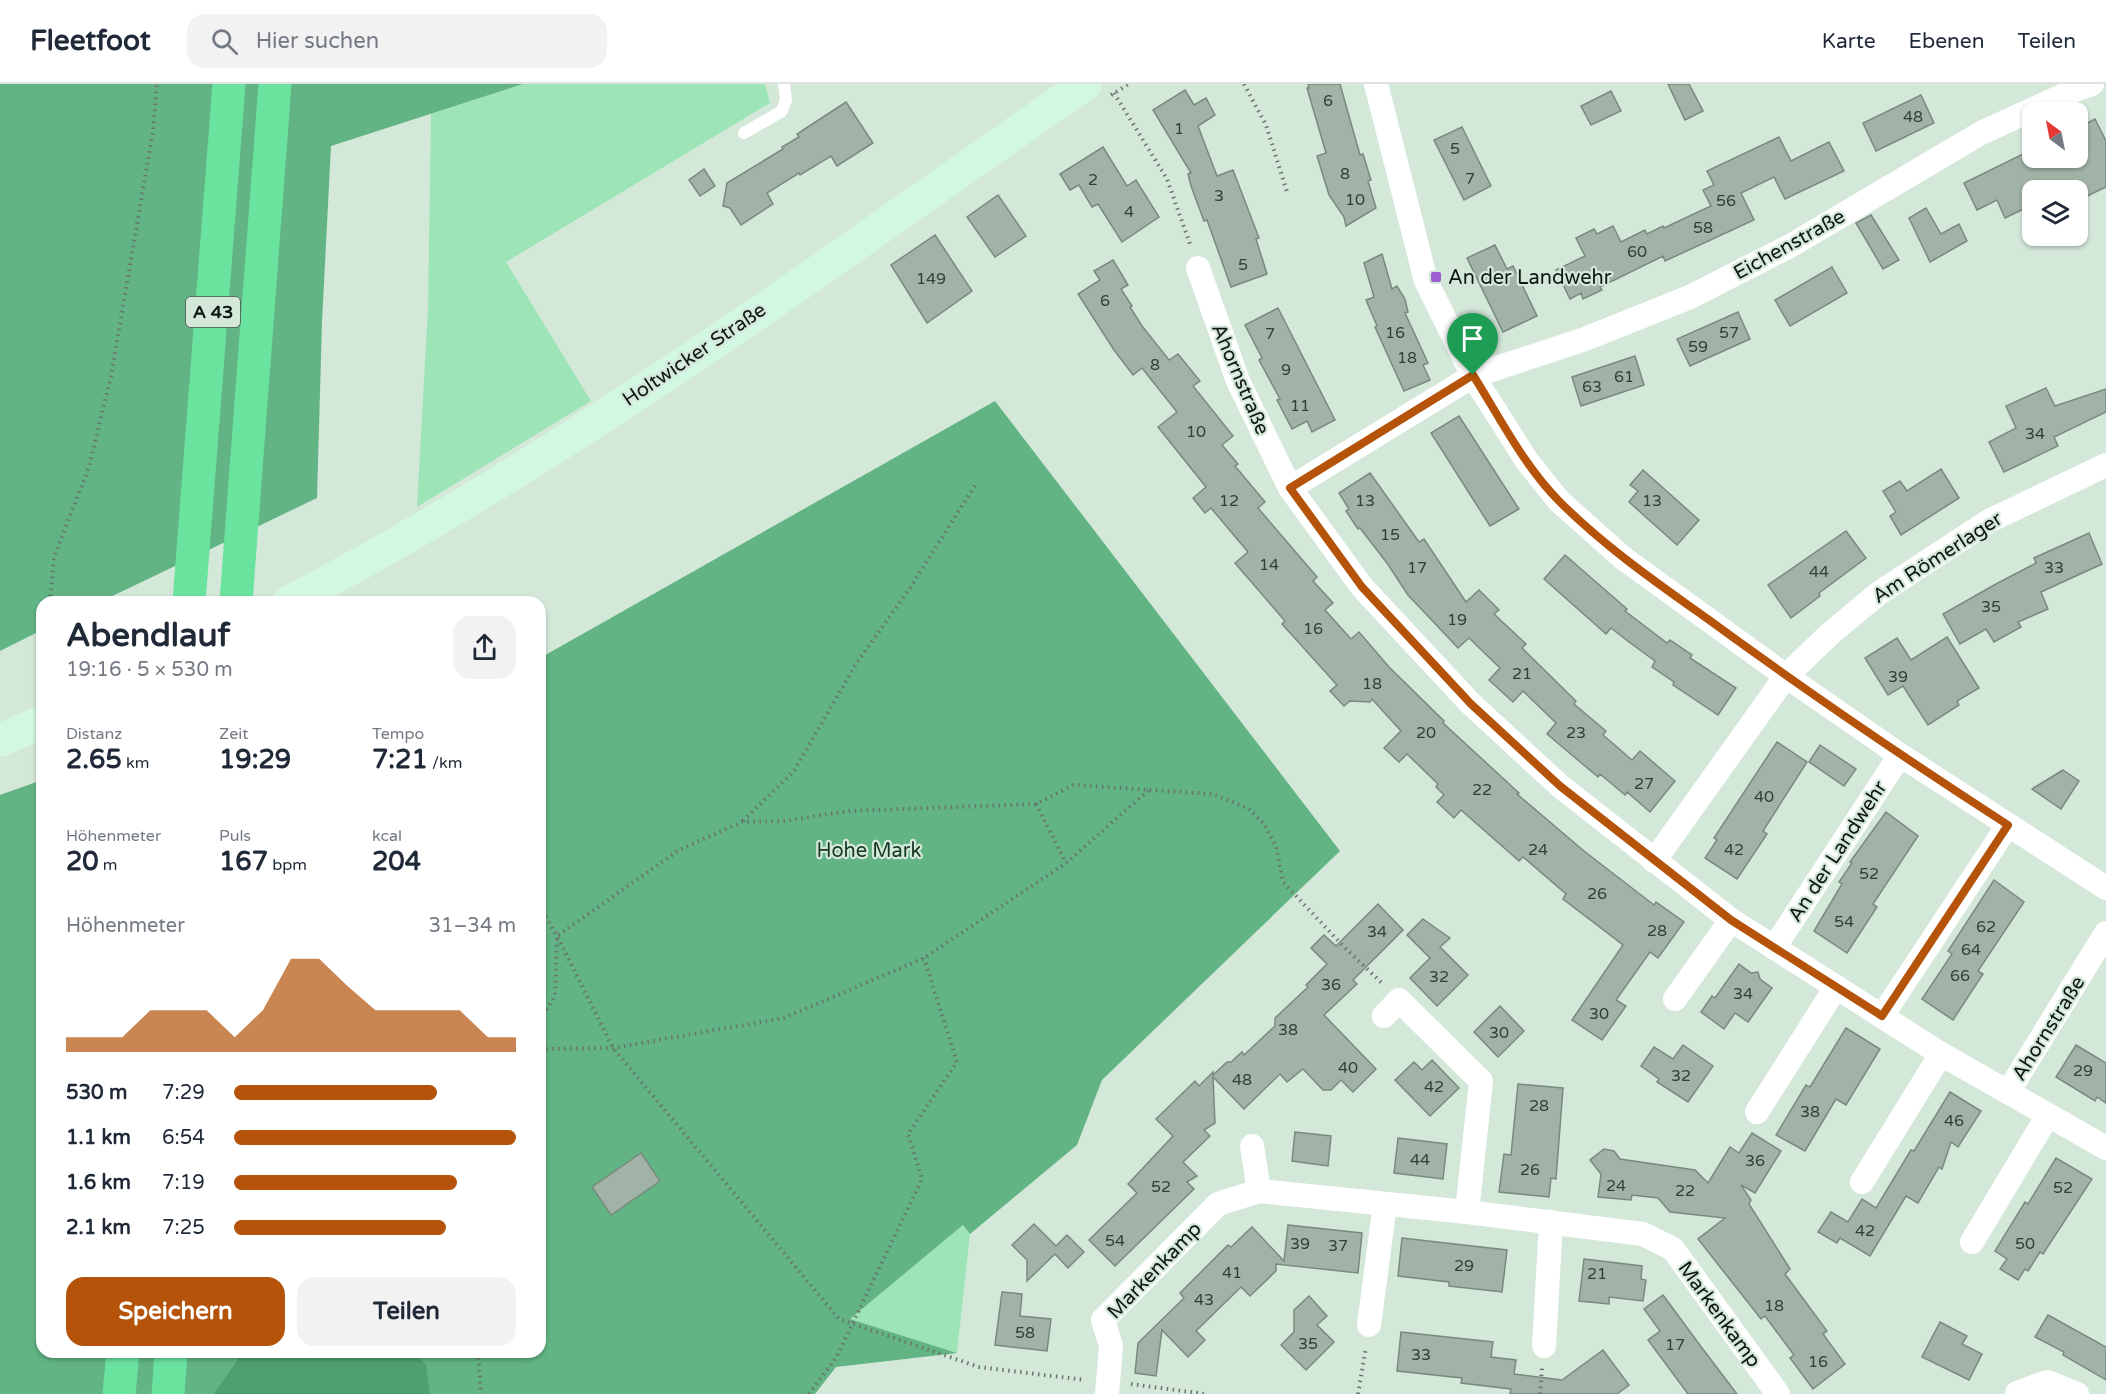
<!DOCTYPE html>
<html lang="de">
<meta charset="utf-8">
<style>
body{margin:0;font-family:"Varela Round",sans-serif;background:#f2f2f3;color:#1f2937;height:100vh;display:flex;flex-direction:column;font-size:22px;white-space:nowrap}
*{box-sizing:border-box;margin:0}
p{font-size:20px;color:#747a83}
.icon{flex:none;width:33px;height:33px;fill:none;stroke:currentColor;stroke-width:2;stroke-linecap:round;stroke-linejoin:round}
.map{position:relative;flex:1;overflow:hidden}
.sheet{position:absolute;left:36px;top:512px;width:510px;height:762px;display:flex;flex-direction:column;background:#fff;border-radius:18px;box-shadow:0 2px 4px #0004}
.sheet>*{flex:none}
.needle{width:39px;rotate:328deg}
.controls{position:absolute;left:2022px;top:18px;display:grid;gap:12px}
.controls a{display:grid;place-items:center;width:66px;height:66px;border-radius:12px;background:#fff;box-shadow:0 2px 4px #0004;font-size:30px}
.pin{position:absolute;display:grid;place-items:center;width:51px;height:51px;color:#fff;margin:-62px -26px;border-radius:50% 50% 50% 0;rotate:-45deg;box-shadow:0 0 6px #0007}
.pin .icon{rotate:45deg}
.round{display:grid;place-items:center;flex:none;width:63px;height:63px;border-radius:18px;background:#f2f2f3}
.headline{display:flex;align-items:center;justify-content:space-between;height:102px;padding:0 30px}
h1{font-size:33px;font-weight:700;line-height:45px}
.metrics{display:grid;grid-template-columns:repeat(3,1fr);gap:9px;height:102px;padding:6px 30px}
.metrics div{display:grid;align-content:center}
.metrics b{font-size:26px;font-weight:700}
.metrics small{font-size:16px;font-weight:400}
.metrics p{font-size:16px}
.chart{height:168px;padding:12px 30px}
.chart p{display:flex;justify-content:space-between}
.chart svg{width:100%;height:108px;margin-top:6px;fill:#b45309;opacity:.7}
.cta{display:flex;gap:12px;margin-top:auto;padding:12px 30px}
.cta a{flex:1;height:69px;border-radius:18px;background:#b45309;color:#fff;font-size:24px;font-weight:700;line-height:69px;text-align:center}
.cta a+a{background:#f2f2f3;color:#1f2937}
ul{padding:0 30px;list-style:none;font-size:20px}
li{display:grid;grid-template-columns:96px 72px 1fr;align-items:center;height:45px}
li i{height:15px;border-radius:8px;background:#b45309}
header{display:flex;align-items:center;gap:36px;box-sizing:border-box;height:84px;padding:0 30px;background:#fff;border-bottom:2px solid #e0e1e3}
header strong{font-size:28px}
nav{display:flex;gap:33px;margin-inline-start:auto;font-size:21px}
.search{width:420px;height:54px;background:#f2f2f3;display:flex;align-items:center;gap:15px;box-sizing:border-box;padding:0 21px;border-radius:18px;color:#747a83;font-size:22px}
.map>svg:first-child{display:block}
</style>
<header>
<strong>Fleetfoot</strong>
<div class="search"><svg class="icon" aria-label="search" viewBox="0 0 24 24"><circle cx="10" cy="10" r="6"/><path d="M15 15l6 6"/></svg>Hier suchen</div>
<nav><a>Karte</a><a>Ebenen</a><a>Teilen</a></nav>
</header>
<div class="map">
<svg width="2106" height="1310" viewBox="0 0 2106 1310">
<rect width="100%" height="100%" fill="#d4e8da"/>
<g fill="#9de4b7">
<polygon points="523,0 765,0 770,19 506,178 591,317 417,423 428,224 431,30"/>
<polygon points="963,1141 970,1150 957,1269 850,1235"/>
</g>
<g fill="#62b484">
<polygon points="0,0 523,0 331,62 322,238 317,414 102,517 42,518 42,546 0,567"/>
<polygon points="995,317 1340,767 1102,996 1077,1061 970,1150 963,1141 850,1235 957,1269 836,1283 815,1310 0,1310 0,711 42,696 42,1268 540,1268 540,574"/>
</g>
<polygon fill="#4ea071" points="243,1268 415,1268 426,1281 430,1310 214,1310"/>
<g fill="#a0b3a6" stroke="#788a7e" stroke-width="1.5">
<polygon points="1308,0 1340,0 1360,71 1363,70 1371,96 1368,97 1376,124 1346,142 1344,133 1329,111 1317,72 1326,69 1307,4 1309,4"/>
<polygon points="1668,0 1689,0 1703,27 1685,36"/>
<polygon points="1185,6 1194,21 1206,14 1215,31 1198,42 1217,92 1233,86 1259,154 1256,155 1267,190 1231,203 1207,136 1204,137 1191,102 1188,90 1191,89 1153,26"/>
<polygon points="1611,7 1621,27 1591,41 1581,22"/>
<polygon points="1921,11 1934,39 1876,67 1863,39"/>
<polygon points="846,18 873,59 837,82 831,72 800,91 799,89 767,109 773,120 741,141 730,124 723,122 727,99 783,65 782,63 799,53 797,50"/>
<polygon points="2095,35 2106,57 2106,103 2079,116 2078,106 2032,106 2032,121 2005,134 1997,116 1977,126 1964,99 2023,70 2026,75 2029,74 2078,74 2078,44"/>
<polygon points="1462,43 1491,102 1464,116 1434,56"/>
<polygon points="1779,53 1791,77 1829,58 1844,87 1785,115 1774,93 1741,109 1754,136 1665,177 1663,172 1600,203 1602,206 1583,215 1581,209 1570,215 1556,186 1585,172 1576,154 1594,145 1597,150 1613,142 1621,158 1645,146 1647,150 1663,142 1664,144 1711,122 1703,106 1714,101 1707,87"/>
<polygon points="1103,63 1127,102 1136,96 1159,133 1122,158 1098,120 1092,123 1079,101 1070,106 1060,90"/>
<polygon points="704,85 715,102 700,112 689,96"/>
<polygon points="998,111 1026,152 995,173 967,133"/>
<polygon points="1926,124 1941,150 1959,140 1967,157 1930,178 1909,134"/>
<polygon points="1871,131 1899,176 1883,185 1856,139"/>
<polygon points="935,151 972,207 927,239 891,181"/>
<polygon points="1495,161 1507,185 1513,182 1537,232 1503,248 1467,174"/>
<polygon points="1382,170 1392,205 1397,202 1405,215 1408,228 1405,229 1428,279 1423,281 1430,296 1404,307 1375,243 1377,242 1366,216 1374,213 1364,179"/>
<polygon points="1113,176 1128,201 1121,205 1132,222 1130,223 1142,242 1169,276 1178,270 1200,297 1193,302 1233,352 1222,361 1238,380 1235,382 1265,418 1258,424 1317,493 1313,497 1333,519 1325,526 1351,555 1359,548 1389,583 1444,637 1443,639 1519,709 1517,710 1584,767 1654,821 1656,818 1684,838 1658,874 1650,868 1616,916 1626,922 1602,956 1572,936 1623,861 1563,815 1566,810 1523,773 1519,777 1461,726 1454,734 1437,718 1444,711 1436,703 1438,700 1407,670 1399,678 1384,664 1401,647 1372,615 1370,618 1350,617 1344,622 1330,607 1337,601 1282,540 1285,537 1235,479 1248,468 1211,424 1205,429 1193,414 1206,403 1158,343 1177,328 1142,284 1133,291 1114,266 1078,210 1100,196 1094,187"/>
<polygon points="1832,183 1847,209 1790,242 1775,216"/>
<polygon points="1278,224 1335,336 1312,348 1307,337 1292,345 1277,316 1280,315 1259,276 1262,274 1245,241"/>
<polygon points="1738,228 1750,255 1690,282 1677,255"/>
<polygon points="1635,272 1644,301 1581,322 1572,293"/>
<polygon points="2046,304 2055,322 2106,305 2106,328 2054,353 2058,362 2004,388 1989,358 2016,344 2006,322"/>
<polygon points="1459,332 1519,425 1490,442 1431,349"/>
<polygon points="1941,385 1959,414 1901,451 1890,432 1896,428 1883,407 1900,397 1907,407"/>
<polygon points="1643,386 1699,436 1677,461 1629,418 1638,407 1630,401"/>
<polygon points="1370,389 1419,458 1424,455 1466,518 1479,506 1499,526 1494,530 1526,560 1522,564 1576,617 1574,620 1606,647 1603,651 1632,676 1640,667 1675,697 1650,728 1627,708 1625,711 1600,690 1598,693 1547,650 1556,639 1523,607 1513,618 1489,596 1500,584 1469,554 1458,564 1408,511 1387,479 1360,444 1358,445 1346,427 1349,425 1339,409"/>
<polygon points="1846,447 1866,474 1819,509 1820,512 1791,534 1768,501"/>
<polygon points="2089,449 2102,480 2041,508 2048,525 2018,538 2021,543 1994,558 1986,545 1960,560 1943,530 1996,500 2036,479 2034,474"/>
<polygon points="1565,471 1627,525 1625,527 1667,559 1670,556 1692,571 1690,574 1736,604 1718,631 1673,601 1674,598 1652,583 1655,577 1633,561 1611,544 1606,550 1544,495"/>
<polygon points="1947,553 1979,604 1957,617 1959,621 1928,641 1903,602 1888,611 1865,574 1897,554 1911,576"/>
<polygon points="1777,658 1807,678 1763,747 1767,750 1737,795 1705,774 1717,756 1714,754"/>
<polygon points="1820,661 1856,685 1844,702 1809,678"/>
<polygon points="2063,686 2079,697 2061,725 2032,705"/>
<polygon points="1886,728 1918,752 1873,820 1877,823 1847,869 1814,847 1842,800 1839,798 1852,779 1850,778"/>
<polygon points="1994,796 2024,818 1978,887 1983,890 1953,936 1922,915 1952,870 1948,867"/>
<polygon points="1378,820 1403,846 1353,896 1357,900 1324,931 1376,985 1353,1008 1341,996 1331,1006 1323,1006 1303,985 1287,998 1280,990 1244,1025 1213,993 1215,1039 1204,1046 1210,1052 1183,1078 1197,1092 1187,1098 1194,1105 1115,1182 1089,1156 1137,1109 1128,1100 1173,1052 1156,1035 1195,997 1199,1002 1213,988 1213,991 1227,978 1231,978 1242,968 1244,971 1275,942 1275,934 1308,903 1306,901 1327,880 1311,864 1324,851 1336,862"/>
<polygon points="1423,835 1450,854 1440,863 1468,891 1437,922 1410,894 1430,874 1407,851"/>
<polygon points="1739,880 1751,889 1758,888 1760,895 1772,904 1748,938 1735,929 1724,945 1701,928 1712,912 1715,914"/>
<polygon points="1500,922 1524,947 1498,973 1474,948"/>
<polygon points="1846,944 1880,965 1846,1021 1836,1015 1805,1067 1776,1051 1806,1001 1810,1003"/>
<polygon points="1683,961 1713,982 1688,1018 1657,998 1659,995 1641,982 1654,963 1673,975"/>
<polygon points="2076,961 2106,979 2106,1019 2097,1013 2095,1017 2056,993"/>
<polygon points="1432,976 1459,1004 1430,1032 1395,996 1414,978 1422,986"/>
<polygon points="1518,1000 1563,1004 1556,1095 1551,1094 1549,1113 1499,1108 1504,1070 1511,1071"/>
<polygon points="1950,1008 1981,1027 1958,1063 1951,1058 1942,1085 1939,1083 1918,1119 1906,1112 1870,1172 1840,1154 1837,1159 1818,1148 1831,1128 1848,1138 1862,1115 1876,1124 1911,1066 1914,1067"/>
<polygon points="1295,1048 1331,1052 1328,1082 1292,1077"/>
<polygon points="1752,1049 1781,1067 1755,1109 1741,1101 1751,1116 1749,1120 1790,1185 1785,1190 1827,1247 1823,1250 1845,1280 1813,1305 1790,1274 1794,1271 1765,1232 1761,1235 1698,1155 1725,1134 1670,1128 1658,1114 1632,1111 1631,1116 1598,1113 1601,1090 1590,1076 1604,1065 1614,1067 1620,1075 1695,1086 1708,1099 1730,1063 1739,1069"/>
<polygon points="1398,1054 1447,1060 1443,1095 1394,1089"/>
<polygon points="641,1069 660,1097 611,1131 592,1103"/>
<polygon points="2056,1074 2092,1095 2043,1170 2040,1168 2028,1187 2025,1185 2018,1196 2000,1185 2007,1175 1995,1167 2025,1118 2028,1120"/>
<polygon points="1034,1140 1056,1162 1067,1151 1084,1168 1068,1184 1055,1170 1027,1197 1027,1176 1012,1161"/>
<polygon points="1288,1141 1362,1149 1358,1189 1276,1180 1276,1187 1250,1212 1241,1203 1196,1247 1205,1256 1188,1273 1162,1246 1156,1292 1135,1289 1138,1259 1184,1214 1180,1209 1228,1161 1231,1163 1252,1143 1284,1177"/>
<polygon points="1402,1154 1507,1166 1502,1208 1449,1202 1449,1198 1398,1192"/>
<polygon points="1584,1175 1642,1182 1641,1195 1646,1196 1643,1217 1609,1213 1609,1220 1579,1217"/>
<polygon points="1002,1208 1022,1210 1020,1232 1051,1235 1047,1267 995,1261"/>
<polygon points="1663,1211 1702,1264 1737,1310 1688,1310 1648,1256 1660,1247 1644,1225"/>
<polygon points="1309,1212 1327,1232 1317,1241 1334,1258 1306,1286 1281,1261 1294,1248 1294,1226"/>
<polygon points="2048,1231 2106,1263 2106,1296 2063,1271 2064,1268 2035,1253"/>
<polygon points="1940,1238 1967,1252 1962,1260 1982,1270 1969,1296 1922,1273"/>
<polygon points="1401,1248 1493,1258 1491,1273 1516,1276 1514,1290 1562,1296 1603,1266 1629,1301 1617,1310 1510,1310 1511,1305 1461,1299 1462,1294 1397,1287"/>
</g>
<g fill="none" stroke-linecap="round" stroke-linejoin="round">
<g stroke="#68756c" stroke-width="4" stroke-dasharray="1.5 4.5" stroke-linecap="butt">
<polyline points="1244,0 1266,41 1288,111"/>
<polyline points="1114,9 1167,95 1191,163"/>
<polyline points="1111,11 1129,0"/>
<polyline points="50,518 54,473 89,383 111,292 153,47 157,0"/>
<polyline points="1036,720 1066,779"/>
<polyline points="743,737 794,687 856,580 910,504 976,400"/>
<polyline points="540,822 557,852 613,964 839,1235 979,1283 1085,1296"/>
<polyline points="540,936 555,912 557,852 679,766 742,738 784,737 849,727 1036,720 1073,701 1213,710 1249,725 1264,740 1276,762 1283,798 1345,864 1384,901"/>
<polyline points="540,965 613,964 784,934 924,874 1066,779 1149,706"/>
<polyline points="478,1268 481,1310"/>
<polyline points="1131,1300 1205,1310"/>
<polyline points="809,1310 836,1274 922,1095 908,1050 957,978 924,874"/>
<polyline points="1358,1310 1366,1263"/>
<polyline points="1540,1310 1542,1284"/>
</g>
<polyline stroke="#fff" stroke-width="12" points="744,49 782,27 786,16 784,0"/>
<g stroke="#fff" stroke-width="24">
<polyline points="1376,0 1426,197 1473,292 1527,377 1559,417 1623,474 1786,592 1900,671 2106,804"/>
<polyline points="1198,184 1238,297 1290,404 1362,503 1471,620 1560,702 1731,836 1941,970 2106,1064"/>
<polyline points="1290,404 1473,292 1585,255 1690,213 1790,162 1981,49 2077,5 2092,0"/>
<polyline points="1654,777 1786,592 1831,549 1879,509 1989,437 2106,381"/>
<polyline points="1774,864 1900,671"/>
<polyline points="1675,915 1731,836"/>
<polyline points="1384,932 1399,916 1481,997 1467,1128"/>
<polyline points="1882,932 2008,741"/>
<polyline points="2008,1008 2106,849"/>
<polyline points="1757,1028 1836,903"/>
<polyline points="1252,1062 1259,1107"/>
<polyline points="1862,1098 1941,970"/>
<polyline points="1972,1158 2048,1031"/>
<polyline points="1369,1241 1385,1120"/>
<polyline points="1544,1262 1551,1138"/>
<polyline points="2017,1309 2047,1298 2077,1310"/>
<polyline points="1107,1310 1111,1262 1103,1236 1218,1120 1259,1107 1467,1128 1643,1150 1673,1165 1778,1310"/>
</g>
<g stroke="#d2f7e2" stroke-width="33">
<path d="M289,518c281,-147 536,-337 796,-518"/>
<polyline points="0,656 42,638"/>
</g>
<g stroke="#6ae39f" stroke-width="33">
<polyline points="189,518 229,0"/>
<polyline points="236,518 275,0"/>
<polyline points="119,1310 123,1268"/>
<polyline points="168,1310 171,1268"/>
</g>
</g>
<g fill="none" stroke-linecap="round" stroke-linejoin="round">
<defs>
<path id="route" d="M1473,291c27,43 51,91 87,127 47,47 103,85 156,123 96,70 193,136 292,200l-126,191 -151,-96 -171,-134 -89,-82 -109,-117 -72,-99z"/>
</defs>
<use href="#route" stroke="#fff" stroke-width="12"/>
<use href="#route" stroke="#b45309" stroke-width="8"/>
</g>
<rect fill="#9b5cd2" stroke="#d4e8da" stroke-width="2" x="1430" y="187" width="12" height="12" rx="3"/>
<g text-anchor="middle" stroke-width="4.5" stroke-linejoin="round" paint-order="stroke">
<g font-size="16" fill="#343e37">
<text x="1328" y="22">6</text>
<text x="1913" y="38">48</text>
<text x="1179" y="50">1</text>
<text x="1455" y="70">5</text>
<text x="1345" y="95">8</text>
<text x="1470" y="100">7</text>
<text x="1093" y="101">2</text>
<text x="1219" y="117">3</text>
<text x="1355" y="121">10</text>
<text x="1726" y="122">56</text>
<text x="1129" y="133">4</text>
<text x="1703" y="149">58</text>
<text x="1637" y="173">60</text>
<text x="1243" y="186">5</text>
<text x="931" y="200">149</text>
<text x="1105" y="222">6</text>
<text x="1395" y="254">16</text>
<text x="1729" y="254">57</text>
<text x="1270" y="255">7</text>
<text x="1698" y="268">59</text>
<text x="1407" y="279">18</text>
<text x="1155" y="286">8</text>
<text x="1286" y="291">9</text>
<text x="1624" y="298">61</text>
<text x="1592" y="308">63</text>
<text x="1300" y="327">11</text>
<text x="1196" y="353">10</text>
<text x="2035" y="355">34</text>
<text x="1229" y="422">12</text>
<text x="1365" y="422">13</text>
<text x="1652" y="422">13</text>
<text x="1390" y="456">15</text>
<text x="1269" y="486">14</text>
<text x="1417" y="489">17</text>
<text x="2054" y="489">33</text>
<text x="1819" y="493">44</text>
<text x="1991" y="528">35</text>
<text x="1457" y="541">19</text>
<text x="1313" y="550">16</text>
<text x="1522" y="595">21</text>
<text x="1898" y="598">39</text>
<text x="1372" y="605">18</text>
<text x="1426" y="654">20</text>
<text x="1576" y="654">23</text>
<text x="1644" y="705">27</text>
<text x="1482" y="711">22</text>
<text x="1764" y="718">40</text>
<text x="1538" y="771">24</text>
<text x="1734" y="771">42</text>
<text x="1869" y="795">52</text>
<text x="1597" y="815">26</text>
<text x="1844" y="843">54</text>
<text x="1986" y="848">62</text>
<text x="1657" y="852">28</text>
<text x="1377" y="853">34</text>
<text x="1971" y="871">64</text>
<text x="1960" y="897">66</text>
<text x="1439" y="898">32</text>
<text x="1331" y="906">36</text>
<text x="1743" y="915">34</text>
<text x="1599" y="935">30</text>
<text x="1288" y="951">38</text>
<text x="1499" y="954">30</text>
<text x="1348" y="989">40</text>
<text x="2083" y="992">29</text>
<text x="1681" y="997">32</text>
<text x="1242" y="1001">48</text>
<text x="1434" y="1008">42</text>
<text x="1539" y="1027">28</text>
<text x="1810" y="1033">38</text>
<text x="1954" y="1042">46</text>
<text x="1420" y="1081">44</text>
<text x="1755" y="1082">36</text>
<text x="1530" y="1091">26</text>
<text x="1616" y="1107">24</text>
<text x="1161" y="1108">52</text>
<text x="2063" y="1109">52</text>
<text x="1685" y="1112">22</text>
<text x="1865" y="1152">42</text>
<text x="1115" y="1162">54</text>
<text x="1300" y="1165">39</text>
<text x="2025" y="1165">50</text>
<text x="1338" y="1167">37</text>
<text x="1464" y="1187">29</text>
<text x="1232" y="1194">41</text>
<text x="1597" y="1195">21</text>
<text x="1204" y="1221">43</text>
<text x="1774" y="1227">18</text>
<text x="1025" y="1254">58</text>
<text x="1308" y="1265">35</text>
<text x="1675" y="1266">17</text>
<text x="1421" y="1276">33</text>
<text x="1818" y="1283">16</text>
</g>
<rect fill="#d4e8da" stroke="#4b564e" stroke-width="1.5" x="186" y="213" width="54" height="30" rx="4.5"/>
<g font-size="18" font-weight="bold" fill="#101712">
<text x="213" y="234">A 43</text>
</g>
<g font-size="20" fill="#101712" stroke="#d4e8da">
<text transform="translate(1789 160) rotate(-29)" y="7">Eichenstraße</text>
<text transform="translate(694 270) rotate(-34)" y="7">Holtwicker Straße</text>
<text transform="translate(1241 295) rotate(67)" y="7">Ahornstraße</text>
<text transform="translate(1937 473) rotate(-33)" y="7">Am Römerlager</text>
<text transform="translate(1837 767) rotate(-57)" y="7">An der Landwehr</text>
<text transform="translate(2048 944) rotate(-58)" y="7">Ahornstraße</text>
<text transform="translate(1154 1186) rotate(-46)" y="7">Markenkamp</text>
<text transform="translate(1720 1230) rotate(54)" y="7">Markenkamp</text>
</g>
<g font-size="20" fill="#101712" stroke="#d4e8da" text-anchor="start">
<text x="1448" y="200">An der Landwehr</text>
</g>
<g font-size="20" fill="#153924" stroke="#d4e8da">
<text x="869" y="773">Hohe Mark</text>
</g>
</g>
</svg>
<div class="controls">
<a><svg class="needle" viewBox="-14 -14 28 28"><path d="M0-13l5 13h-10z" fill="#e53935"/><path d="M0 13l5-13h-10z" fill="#747a83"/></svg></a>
<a><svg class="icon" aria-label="layers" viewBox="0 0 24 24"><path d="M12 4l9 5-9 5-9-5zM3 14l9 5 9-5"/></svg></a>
</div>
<div class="pin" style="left:1473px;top:291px;background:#1e9e55"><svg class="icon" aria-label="arrive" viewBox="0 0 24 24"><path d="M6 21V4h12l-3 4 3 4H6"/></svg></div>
<section class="sheet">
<div class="headline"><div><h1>Abendlauf</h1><p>19:16 · 5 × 530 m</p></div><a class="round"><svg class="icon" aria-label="share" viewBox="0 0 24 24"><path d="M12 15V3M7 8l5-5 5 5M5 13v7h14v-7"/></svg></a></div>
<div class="metrics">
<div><p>Distanz</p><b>2.65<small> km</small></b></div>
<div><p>Zeit</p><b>19:29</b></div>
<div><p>Tempo</p><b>7:21<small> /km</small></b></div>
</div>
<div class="metrics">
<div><p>Höhenmeter</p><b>20<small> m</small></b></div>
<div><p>Puls</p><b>167<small> bpm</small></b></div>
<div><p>kcal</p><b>204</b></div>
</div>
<div class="chart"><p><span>Höhenmeter</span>31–34 m</p>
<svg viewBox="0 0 160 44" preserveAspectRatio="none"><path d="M0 44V38L10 38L20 38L30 27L40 27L50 27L60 38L70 27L80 6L90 6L100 17L110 27L120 27L130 27L140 27L150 38L160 38V44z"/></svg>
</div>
<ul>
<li><b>530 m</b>7:29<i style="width:72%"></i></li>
<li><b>1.1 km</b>6:54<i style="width:100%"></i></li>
<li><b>1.6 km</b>7:19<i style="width:79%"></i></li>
<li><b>2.1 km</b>7:25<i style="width:75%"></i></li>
</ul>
<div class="cta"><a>Speichern</a><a>Teilen</a></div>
</section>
</div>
